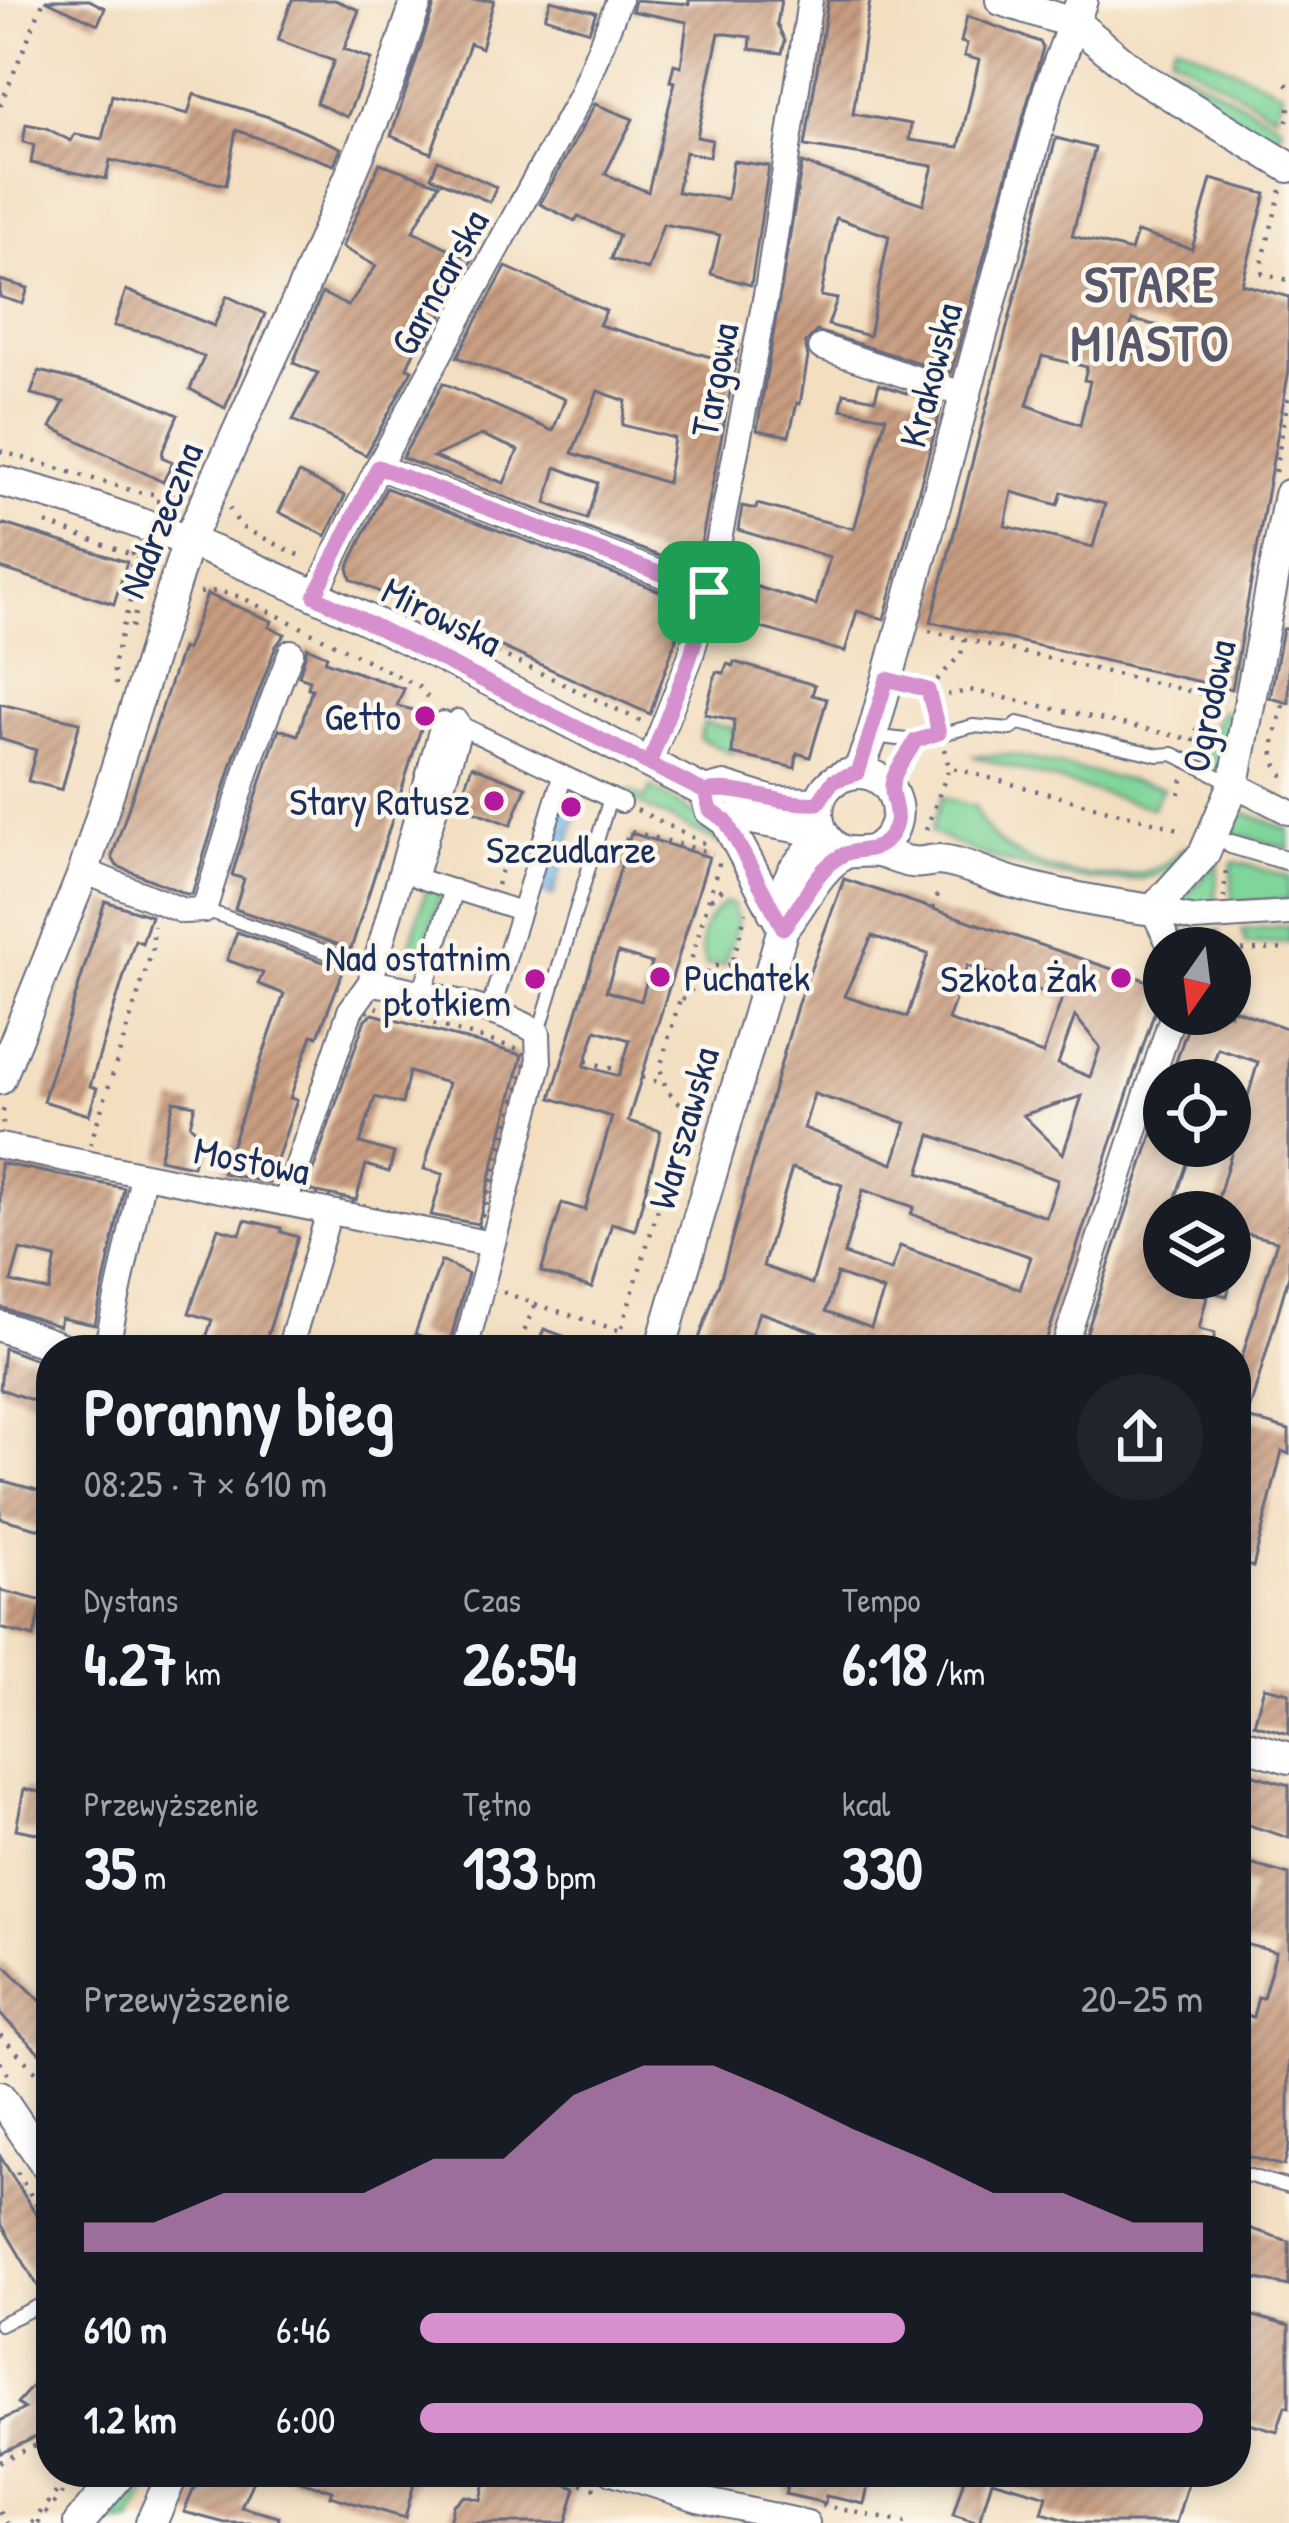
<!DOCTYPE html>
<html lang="pl">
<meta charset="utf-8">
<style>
body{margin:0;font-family:"Patrick Hand",sans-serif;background:#20242c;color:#f1f3f6;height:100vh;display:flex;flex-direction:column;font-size:45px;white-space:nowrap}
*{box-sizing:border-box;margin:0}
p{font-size:39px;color:#9ea1a6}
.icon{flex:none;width:66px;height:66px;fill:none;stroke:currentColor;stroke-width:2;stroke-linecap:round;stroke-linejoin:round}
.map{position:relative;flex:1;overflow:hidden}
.side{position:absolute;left:36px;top:1335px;width:1215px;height:1152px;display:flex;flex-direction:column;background:#171b24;border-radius:48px;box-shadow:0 6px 18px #0003}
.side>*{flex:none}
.needle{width:78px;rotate:194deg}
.tools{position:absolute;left:1143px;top:927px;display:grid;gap:24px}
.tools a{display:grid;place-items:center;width:108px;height:108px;border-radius:50%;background:#171b24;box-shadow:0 6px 18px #0003;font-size:60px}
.pin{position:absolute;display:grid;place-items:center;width:102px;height:102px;color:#fff;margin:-51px;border-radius:24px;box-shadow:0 6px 18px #0006}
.round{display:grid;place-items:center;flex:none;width:126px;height:126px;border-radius:63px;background:#20242c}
.headline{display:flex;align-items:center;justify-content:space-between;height:204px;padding:0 48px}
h1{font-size:66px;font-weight:700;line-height:90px}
.metrics{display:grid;grid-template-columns:repeat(3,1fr);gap:18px;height:204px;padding:12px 48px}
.metrics div{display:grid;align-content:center}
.metrics b{font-size:60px;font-weight:700}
.metrics small{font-size:33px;font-weight:400}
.metrics p{font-size:33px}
.chart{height:336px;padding:24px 48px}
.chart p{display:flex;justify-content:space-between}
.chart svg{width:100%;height:216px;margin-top:12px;fill:#d690ce;opacity:.7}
ul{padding:0 48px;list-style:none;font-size:39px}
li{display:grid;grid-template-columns:192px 144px 1fr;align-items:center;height:90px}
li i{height:30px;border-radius:15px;background:#d690ce}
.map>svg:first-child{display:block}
</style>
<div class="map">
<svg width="1289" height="2523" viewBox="0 0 1289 2523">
<defs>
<pattern id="water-waves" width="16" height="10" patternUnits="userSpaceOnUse" patternTransform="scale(3)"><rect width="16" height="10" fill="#70b4e6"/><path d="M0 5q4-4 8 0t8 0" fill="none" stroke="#5b93be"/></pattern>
<pattern id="building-hatch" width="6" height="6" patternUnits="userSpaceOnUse" patternTransform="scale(3)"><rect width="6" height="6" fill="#c99d80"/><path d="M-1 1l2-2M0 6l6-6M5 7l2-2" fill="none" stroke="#a2806c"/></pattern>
</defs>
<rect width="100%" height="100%" fill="#fbf7ec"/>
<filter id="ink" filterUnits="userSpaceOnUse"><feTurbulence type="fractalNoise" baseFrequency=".00833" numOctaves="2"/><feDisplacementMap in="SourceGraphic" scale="24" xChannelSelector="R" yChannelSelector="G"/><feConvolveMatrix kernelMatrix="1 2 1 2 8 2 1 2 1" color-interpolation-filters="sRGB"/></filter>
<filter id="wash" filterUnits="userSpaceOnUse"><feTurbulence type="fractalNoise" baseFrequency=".004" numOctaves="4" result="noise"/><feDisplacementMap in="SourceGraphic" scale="48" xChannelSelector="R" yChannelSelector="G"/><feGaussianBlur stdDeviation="2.7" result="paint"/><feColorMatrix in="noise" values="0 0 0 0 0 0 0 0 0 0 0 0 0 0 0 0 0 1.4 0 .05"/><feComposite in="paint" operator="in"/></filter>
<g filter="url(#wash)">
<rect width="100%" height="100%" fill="#f3dec0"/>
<g fill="#80d69a" stroke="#4e827c" stroke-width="3">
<polygon points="1176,42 1283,92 1275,114 1170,54"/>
<polygon points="1152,54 1278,123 1282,127 1275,140 1145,65"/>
<polygon points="1222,711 1233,714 1220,766 1214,768 1196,759"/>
<polygon points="704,723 733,728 732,754 699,738"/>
<polygon points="1012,755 1163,788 1152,808 972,756"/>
<polygon points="651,787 704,820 729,848 627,798 630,791 645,799"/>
<path d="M942,797l34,10c16,61 124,82 178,62 12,-4 21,-13 30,-22l6,2c-10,11 -23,23 -38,27 -59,17 -168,-16 -221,-44z"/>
<polygon points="1241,811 1289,830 1289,849 1232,833"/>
<polygon points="1219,857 1215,905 1172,905 1199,883"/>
<polygon points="1236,862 1289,877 1289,900 1232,903 1232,864"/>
<polygon points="427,887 442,891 420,962 406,958"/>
<path d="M725,903l7,2 6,16 -14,44h-18c-10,-27 -4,-45 19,-62z"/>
<polygon points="1289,926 1289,942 1246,944 1242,930"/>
<polygon points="1220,931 1219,946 1180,947 1171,933"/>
<polygon points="148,2472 155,2472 132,2523 109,2523"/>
</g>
<polygon fill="url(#water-waves)" stroke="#4672a2" stroke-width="3" points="565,793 582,799 553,896 535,890"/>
<g id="blocks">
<g fill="url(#building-hatch)" fill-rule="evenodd">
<polygon points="45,0 89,0 105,8 98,24"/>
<polygon points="292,0 335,0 359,10 344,49 371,59 347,117 316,103 334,61 278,40"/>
<polygon points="436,0 494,0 481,48 470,43 431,153 391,136"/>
<polygon points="551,0 596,12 589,31 545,17"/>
<polygon points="635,0 689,4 689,0 781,0 777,24 785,41 782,53 750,49 751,37 719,33 697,137 712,140 709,157 685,152 677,192 727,199 733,161 769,166 751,285 711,274 720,235 663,224 648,270 611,259 619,235 578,216 575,221 540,204 595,104 633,119 605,174 648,192 675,82 670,81 674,64 681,66 687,22 632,11"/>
<path d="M828,0h42l-17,114 58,10 -2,16 50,7 20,-87 -15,-4 3,-12 -6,-2 6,-26 73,26 3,6 -92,325 -134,-42 -12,12 3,14 -8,47 -3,-1 -8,33 -32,-6 45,-267 121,41 10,-38 -128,-20zM836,218l53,18 -20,100 -41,-11 9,-26 -16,-3z"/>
<polygon points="194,94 272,118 341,148 334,165 236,130 226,185 110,160 106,179 31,163 34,145 23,142 26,124 46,128 71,141 75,134 102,139 112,95 188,114"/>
<path d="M1056,138l39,10 -23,88 59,15 6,-19 55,17 19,-70 55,15 -24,90 47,13v73l-57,319 -301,-67zM1132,320l41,9 -8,33 -39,-10zM1042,356l45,11 -3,13 6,1 -10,44 -53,-20zM1012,492l46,13 4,-13 43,12 -12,43 -88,-21z"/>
<polygon points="438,160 496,187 490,202 431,177"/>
<polygon points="380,163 439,184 413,231 472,260 426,345 418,342 407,368 412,370 366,455 293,420 318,373 293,363 322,293 348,306 376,266 342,247"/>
<path d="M506,267l100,44 -7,14 119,34 3,-17 18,4 -43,224 -294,-112 41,-75 110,48 12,-32 -108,-42zM598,391l28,10 -4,24 52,13 -7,45 -95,-30zM482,435l36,15 -14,33 -71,-26zM556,467l42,16 -11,36 -41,-16z"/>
<polygon points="0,280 28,288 23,304 0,297"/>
<polygon points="126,290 214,326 227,296 265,314 225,408 190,389 204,357 155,335 114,326"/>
<polygon points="39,371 128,393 178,415 163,450 162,457 173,462 163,482 51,427 64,402 31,394"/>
<polygon points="879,384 942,405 884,619 857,611 845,652 724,617 735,580 816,605 830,557 738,530 742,506 756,509 757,504 854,529 886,417 841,409 844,393 875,399"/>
<polygon points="299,473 345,496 326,536 279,512"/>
<polygon points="386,488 689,602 650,714 351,579 348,568"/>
<polygon points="4,524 127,562 114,604 0,568 0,528"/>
<polygon points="207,594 272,621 269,627 285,634 276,646 235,754 192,894 186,894 117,866 112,857 182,648 186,650"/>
<polygon points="1283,629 1289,629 1289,703 1270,698"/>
<polygon points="307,647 327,656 325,661 404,689 397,706 426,713 351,949 235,909 244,879 232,875 266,765 279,729 298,735 312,689 308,688 310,680 299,676"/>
<polygon points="734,662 815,685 812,695 827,699 810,757 797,753 795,768 732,754 734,720 705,714 716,672 724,673 727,664 733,666"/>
<polygon points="0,704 80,722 62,790 28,781 36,750 0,739"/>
<polygon points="472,766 526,787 511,825 458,805"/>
<path d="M631,833l78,24 -81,264 33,10 -26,99 -23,-7 -20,65 -51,-16 21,-69 23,7 27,-93 -61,-19zM618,953l34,10 -11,38 -35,-10zM596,1030l34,10 -11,36 -35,-10z"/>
<path d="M844,879l319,107 -120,364h-178l-106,-38 -13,38h-51l27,-76 75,-268zM872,936l56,18 -21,63 -63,-21zM967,966l95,32 -19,56 -95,-34zM1075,1016l25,31 -10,30 -32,-13zM814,1094l92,29 -13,41 -89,-36zM1082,1096l-19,58 -40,-39zM931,1135l127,45 -12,37 -127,-44zM792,1168l50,17 -30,99 -49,-18zM863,1190l51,17 -3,7 120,43 -11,32 -120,-43 -9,25 -47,-17zM837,1274l47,17 -13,37 -45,-17z"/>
<polygon points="105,901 151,916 142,943 135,940 90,1086 97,1088 89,1115 43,1101"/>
<polygon points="237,932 344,969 318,1036 312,1035 290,1098 297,1100 269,1183 222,1173 284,994 258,984 263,973 227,960"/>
<polygon points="1230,1008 1289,1029 1289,1275 1247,1418 1289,1430 1289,1454 1282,1451 1253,1567 1236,1562 1236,1377 1277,1241 1244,1233 1236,1264 1230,1264 1230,1212 1214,1212 1258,1062 1218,1049 1208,1080 1170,1080 1192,1014 1230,1014"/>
<polygon points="373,1014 522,1055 478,1224 431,1215 443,1174 424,1169 448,1083 409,1072 402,1104 375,1097 360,1143 394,1153 389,1172 366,1165 356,1200 312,1191 308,1185 365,1019"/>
<polygon points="174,1101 195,1105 190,1125 201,1135 193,1166 159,1159"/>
<polygon points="1161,1107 1164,1108 1164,1146 1193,1146 1171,1212 1164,1212 1164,1284 1207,1296 1199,1329 1215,1333 1211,1350 1081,1350"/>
<path d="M0,1163l124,25 -29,137 -34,-7 -2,8 -59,-19zM20,1250l36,8 -7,33 -38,-9z"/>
<polygon points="245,1220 281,1228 281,1232 298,1237 263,1350 202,1350 212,1320 189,1313 218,1228 240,1234"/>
<polygon points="441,1261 468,1274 449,1346 415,1334"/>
<polygon points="1180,1278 1232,1278 1227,1296 1180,1284"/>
<polygon points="544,1329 596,1348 595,1350 536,1350"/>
<polygon points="4,1348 51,1365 51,1407 0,1389"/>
<polygon points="0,1480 51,1494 51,1532 0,1518"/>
<polygon points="0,1590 43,1601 34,1637 0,1628"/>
<polygon points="1264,1687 1289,1693 1289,1734 1254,1724"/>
<polygon points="1236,1770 1289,1785 1289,1838 1236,1821"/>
<polygon points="24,1789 51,1794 51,1836 16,1829"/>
<polygon points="1236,1860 1289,1875 1289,2146 1284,2166 1242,2155 1250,2122 1236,2117 1236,2012 1253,2017 1258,1997 1263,1998 1276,1952 1237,1942 1252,1887 1236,1882"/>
<polygon points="0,1961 51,2011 51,2064 0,2014"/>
<polygon points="0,2156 51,2239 51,2293 42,2293 0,2222"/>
<polygon points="1236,2224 1289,2241 1289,2286 1236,2274"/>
<polygon points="1236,2311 1289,2326 1289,2407 1285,2406 1277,2431 1239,2420 1250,2383 1236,2381"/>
<polygon points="51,2365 51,2422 38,2436 0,2454 0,2421 24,2409 17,2403"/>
<polygon points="201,2472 257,2472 241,2507 279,2517 278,2523 225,2523 184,2512"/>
<polygon points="284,2472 417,2472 405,2518 330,2496 332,2491 284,2476"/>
<polygon points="487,2472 528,2472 576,2488 566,2523 449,2523 453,2505 465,2496 481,2500"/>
<polygon points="790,2472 871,2472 864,2504 826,2496 825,2503 785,2494"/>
<polygon points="966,2472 1191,2472 1176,2523 1077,2523 1042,2513 1047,2496 992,2480 979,2523 953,2515"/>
</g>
</g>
</g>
<g filter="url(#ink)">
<use href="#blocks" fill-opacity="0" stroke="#676c80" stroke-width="3"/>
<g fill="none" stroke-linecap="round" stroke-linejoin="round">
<defs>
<g id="service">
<polyline points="872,736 915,741 973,726 1011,729 1018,723 1158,755 1173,754 1232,783"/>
<polyline points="892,788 894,776 915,741"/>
<polyline points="205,910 372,968"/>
<polyline points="539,1032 610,798"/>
<polyline points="1236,2172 1289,2187"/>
<polyline points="0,2324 47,2302"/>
</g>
<g id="pedestrian">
<polyline points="458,719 463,727 621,803"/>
<polyline points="463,727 417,878 521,911"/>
<polyline points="1231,844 1289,861"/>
<polyline points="425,984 454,889"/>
<polyline points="493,1002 562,777"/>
</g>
<g id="minor">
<polyline points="821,347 965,395"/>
<polyline points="378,467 709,592"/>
<polyline points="315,596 378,467 580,97 619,0"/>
<polyline points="649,763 690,658 709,592 768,284 810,0"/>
<polyline points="1234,784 1289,812"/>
<polyline points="84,871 183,911 204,910 250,760 291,652"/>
<polyline points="1153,910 1194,919 1289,913"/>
<polyline points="1153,910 1171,948"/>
<path d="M370,983c30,2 148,32 168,50l1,32 -74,285"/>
<polyline points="0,1146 491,1244"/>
<polyline points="285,1203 350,1011 370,983 443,724"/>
<polyline points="106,1350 143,1176"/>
<polyline points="289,1350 329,1212"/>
<polyline points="1063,1350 1173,1014"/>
<polyline points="612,2472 698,2499 807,2523"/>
</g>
<g id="tertiary">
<polyline points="1001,0 1076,24 1141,77 1289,167"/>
<path d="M0,481c245,60 481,197 705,311l19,-5 48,15 46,1"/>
<polyline points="858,773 872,736 1049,89 1082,0"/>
<polyline points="705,792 710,810 726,821 741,817 822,832"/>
<polyline points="726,821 783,928"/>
<path d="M872,851c49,-27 18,-95 -31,-74 -31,13 -30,59 0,73 12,5 23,0 36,2 12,2 23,9 35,10 9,2 18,-2 27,-2 26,2 54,18 79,24 44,12 90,20 135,26l51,-56 30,-70 55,-289"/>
<polyline points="773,911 793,871 823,834"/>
<polyline points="0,1079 84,871 188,541 302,291 389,83 417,0"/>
<polyline points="0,1326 67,1350"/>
<path d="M660,1350l123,-422c22,-25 33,-59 64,-76"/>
<polyline points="1236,1742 1289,1758"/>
<polyline points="0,2097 51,2172"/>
<polyline points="79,2523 122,2472"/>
<polyline points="151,2523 174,2472"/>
</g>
</defs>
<use href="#service" stroke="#676c80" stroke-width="16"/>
<use href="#pedestrian" stroke="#676c80" stroke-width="22"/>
<use href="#minor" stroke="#676c80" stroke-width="28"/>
<use href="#tertiary" stroke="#676c80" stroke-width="34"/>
<g stroke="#676c80" stroke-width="4.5" stroke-dasharray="3 9" stroke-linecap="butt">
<polyline points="1286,84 1289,86"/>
<polyline points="0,106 44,0"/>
<polyline points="1287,122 1289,107"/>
<polyline points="1281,190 1261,267 1263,274 1289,280"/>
<polyline points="0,451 137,492 170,496 185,481"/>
<polyline points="1275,472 1289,394"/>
<polyline points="156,501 180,500"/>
<polyline points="229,508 241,527 307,559"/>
<polyline points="46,523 137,557 145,577 129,636"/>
<polyline points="200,593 218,591 241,597 418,686 433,704"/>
<polyline points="929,631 1228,700"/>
<polyline points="965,639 961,654 928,690 951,695 970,690 1194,740"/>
<polyline points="486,647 643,722"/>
<polyline points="116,685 113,665 131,597 132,546"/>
<polyline points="912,685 928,690 936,721"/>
<path d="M1283,705c-8,31 -19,53 6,77"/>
<polyline points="1193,742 1206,696"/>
<polyline points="944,749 949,767 1186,831"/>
<polyline points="1179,794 1184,776"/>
<polyline points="637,810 708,845"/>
<polyline points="926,830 949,768"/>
<polyline points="619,863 629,831 713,853"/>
<polyline points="497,885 508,849"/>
<polyline points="1224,898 1226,867"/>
<polyline points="711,899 729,883"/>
<polyline points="933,909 938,894"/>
<polyline points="1230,951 1289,949"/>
<polyline points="730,971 746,912"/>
<polyline points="682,1000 713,966 732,965"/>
<polygon points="376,1007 525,1051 526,1061 478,1230 311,1194 305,1188 361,1015"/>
<polyline points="586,1061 620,1071"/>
<polyline points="642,1077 664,1084"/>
<polyline points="688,1112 666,1089 660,1068 720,860"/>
<polyline points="3,1124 2,1114 7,1101"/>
<polyline points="90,1145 152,951 154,926"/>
<polyline points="503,1292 535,1304 517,1350"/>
<polyline points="535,1304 621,1331"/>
<polyline points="615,1350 691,1101"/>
<polyline points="0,2035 51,2087"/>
<polyline points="0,2062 8,2074"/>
<polyline points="17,2172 51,2229"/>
<polyline points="0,2462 51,2438"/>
<polyline points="547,2472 598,2489"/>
<polyline points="821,2505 905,2523"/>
<polyline points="0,2512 8,2523"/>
<polyline points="32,2523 72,2472"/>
<polyline points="38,2523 79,2472"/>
</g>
<use href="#service" stroke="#fff" stroke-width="12"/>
<use href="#pedestrian" stroke="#fff" stroke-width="18"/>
<use href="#minor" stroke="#fff" stroke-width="24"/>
<use href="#tertiary" stroke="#fff" stroke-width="30"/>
</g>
</g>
<g fill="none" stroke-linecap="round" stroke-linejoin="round" filter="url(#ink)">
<defs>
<path id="route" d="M709,592l-331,-125 -63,129 390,196 5,18 16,11 57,107c19,-21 31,-58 58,-72 17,-10 35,0 49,-20 12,-17 4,-28 2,-45 -2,-18 16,-34 23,-50l24,-8 -11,-43 -41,-11 -29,94 -25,8 -15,22c-42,3 -79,-19 -113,-11l-56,-28 41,-106 19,-66"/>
</defs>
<use href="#route" stroke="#fff" stroke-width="24"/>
<use href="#route" stroke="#d690ce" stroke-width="15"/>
</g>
<g fill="#b5179e" stroke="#fbf7ec" stroke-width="4.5">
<circle cx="425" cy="716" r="12"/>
<circle cx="494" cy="801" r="12"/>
<circle cx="571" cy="807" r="12"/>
<circle cx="660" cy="977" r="12"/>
<circle cx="1121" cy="978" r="12"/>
<circle cx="535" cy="979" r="12"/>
</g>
<g text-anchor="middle" stroke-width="9" stroke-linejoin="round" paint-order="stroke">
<g font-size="39" fill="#1b2f5e" stroke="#fbf7ec">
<text transform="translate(439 282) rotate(-61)" y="14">Garncarska</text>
<text transform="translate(930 375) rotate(-75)" y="14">Krakowska</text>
<text transform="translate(714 380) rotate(-79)" y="14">Targowa</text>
<text transform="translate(160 520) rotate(-68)" y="14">Nadrzeczna</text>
<text transform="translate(442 616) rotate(27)" y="14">Mirowska</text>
<text transform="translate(1208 706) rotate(-78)" y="14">Ogrodowa</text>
<text transform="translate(683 1128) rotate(-74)" y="14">Warszawska</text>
<text transform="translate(252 1160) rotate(11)" y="14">Mostowa</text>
</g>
<g font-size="39" fill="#1b2f5e" stroke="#fbf7ec" text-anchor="end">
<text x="401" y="730">Getto</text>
<text x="470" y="815">Stary Ratusz</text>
<text x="571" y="863" text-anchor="middle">Szczudlarze</text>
<text x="511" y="971">Nad ostatnim<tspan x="511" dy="45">płotkiem</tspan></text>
<text x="684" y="991" text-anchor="start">Puchatek</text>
<text x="1097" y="992">Szkoła Żak</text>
</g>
<g font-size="51" font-weight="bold" letter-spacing="3" fill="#58566a" stroke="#fbf7ec">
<text x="1151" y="302">STARE<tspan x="1151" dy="59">MIASTO</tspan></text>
</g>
</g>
</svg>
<div class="tools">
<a><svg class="needle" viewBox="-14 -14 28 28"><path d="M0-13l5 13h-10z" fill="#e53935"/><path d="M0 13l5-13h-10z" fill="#9ea1a6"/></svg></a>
<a><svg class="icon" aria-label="locate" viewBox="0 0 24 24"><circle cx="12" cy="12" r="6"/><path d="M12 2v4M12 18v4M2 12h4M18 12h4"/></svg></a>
<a><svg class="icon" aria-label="layers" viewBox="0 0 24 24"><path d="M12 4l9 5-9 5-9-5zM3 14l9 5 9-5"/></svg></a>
</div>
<div class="pin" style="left:709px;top:592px;background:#1e9e55"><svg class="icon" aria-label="arrive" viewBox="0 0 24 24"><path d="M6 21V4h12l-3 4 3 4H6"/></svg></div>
<section class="side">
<div class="headline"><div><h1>Poranny bieg</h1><p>08:25 · 7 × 610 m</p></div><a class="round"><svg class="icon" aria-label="share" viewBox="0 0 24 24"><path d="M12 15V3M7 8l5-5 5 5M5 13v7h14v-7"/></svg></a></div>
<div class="metrics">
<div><p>Dystans</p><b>4.27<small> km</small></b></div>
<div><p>Czas</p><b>26:54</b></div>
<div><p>Tempo</p><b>6:18<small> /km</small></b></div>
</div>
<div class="metrics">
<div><p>Przewyższenie</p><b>35<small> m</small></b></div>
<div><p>Tętno</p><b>133<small> bpm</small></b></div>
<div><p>kcal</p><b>330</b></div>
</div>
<div class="chart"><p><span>Przewyższenie</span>20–25 m</p>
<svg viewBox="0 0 160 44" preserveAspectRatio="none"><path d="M0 44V38L10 38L20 32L30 32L40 32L50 25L60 25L70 12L80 6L90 6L100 12L110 19L120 25L130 32L140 32L150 38L160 38V44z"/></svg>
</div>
<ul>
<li><b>610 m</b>6:46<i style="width:62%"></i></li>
<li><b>1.2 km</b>6:00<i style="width:100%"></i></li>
</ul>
</section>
</div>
